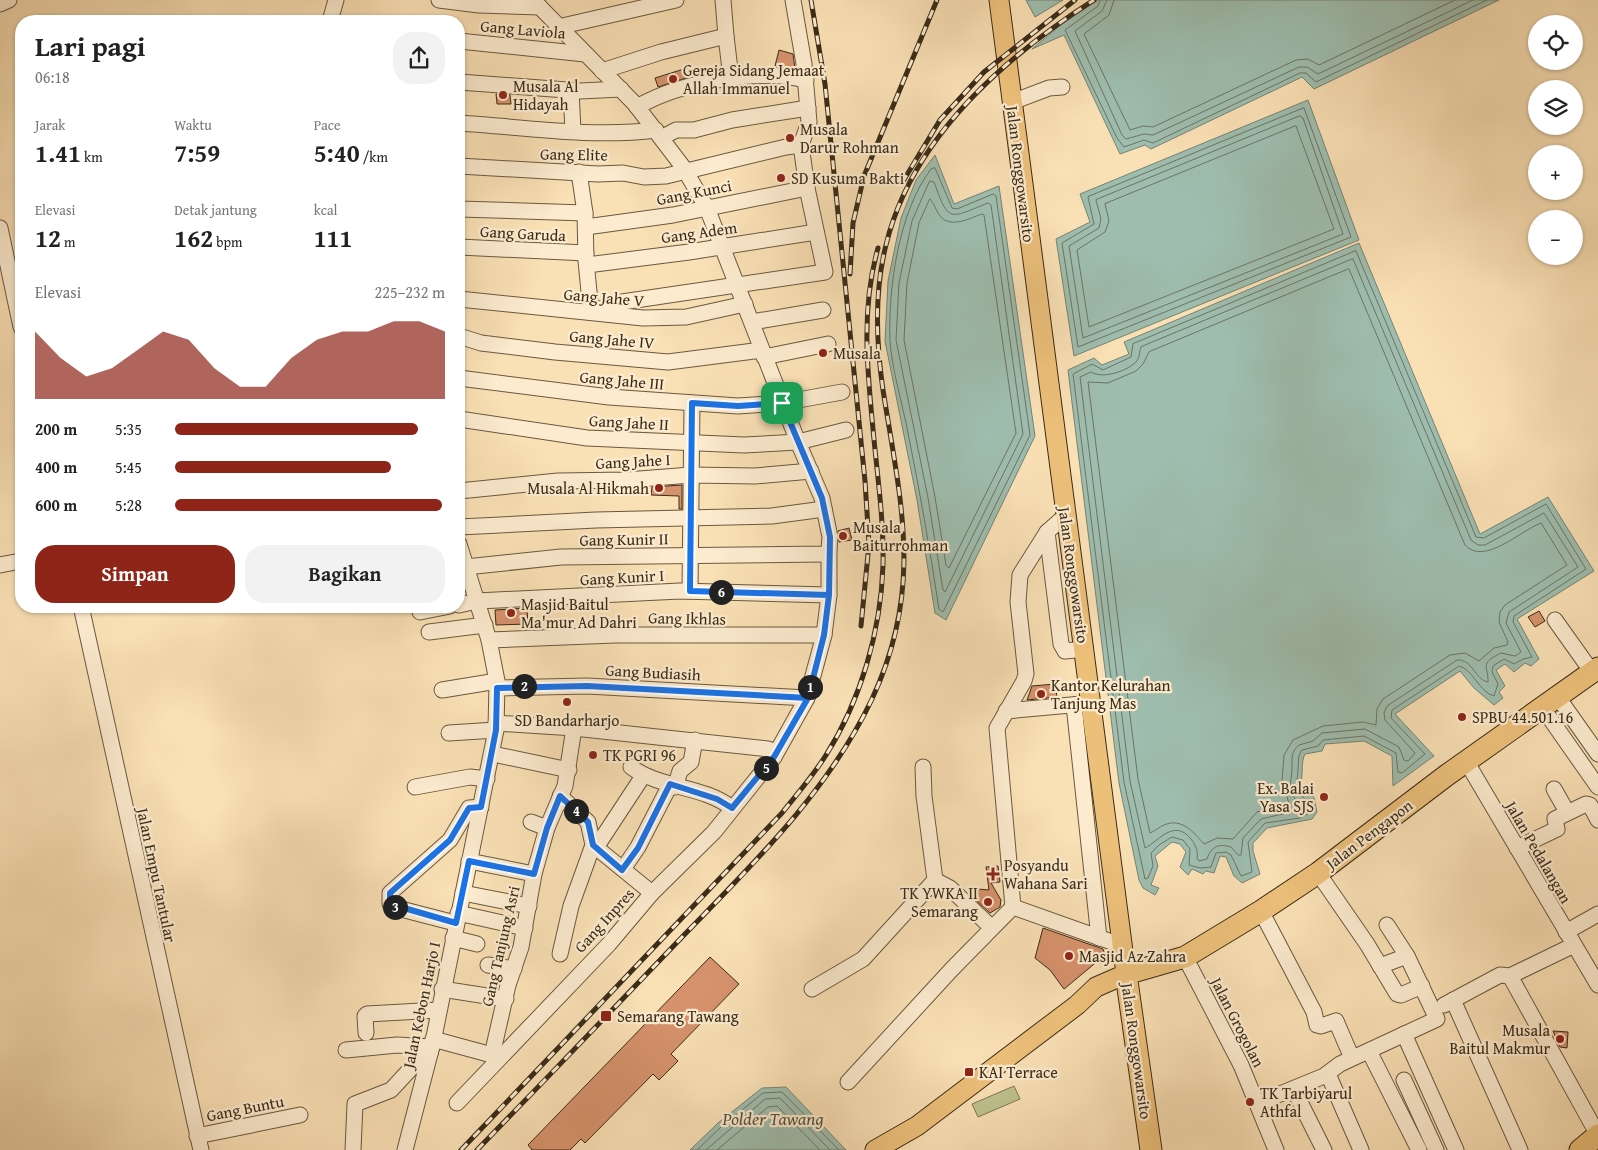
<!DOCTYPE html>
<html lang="id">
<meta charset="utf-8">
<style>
body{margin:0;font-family:"Gentium Book Plus",serif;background:#f2f2f2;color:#222;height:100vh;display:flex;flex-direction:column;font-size:19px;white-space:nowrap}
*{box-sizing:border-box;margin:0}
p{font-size:16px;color:#767676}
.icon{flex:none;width:28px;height:28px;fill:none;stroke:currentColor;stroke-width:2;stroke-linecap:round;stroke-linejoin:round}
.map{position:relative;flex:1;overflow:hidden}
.sheet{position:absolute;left:15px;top:15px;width:450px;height:598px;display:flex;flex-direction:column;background:#fff;border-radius:20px;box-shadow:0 1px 4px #0004}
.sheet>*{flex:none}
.controls{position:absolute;left:1528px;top:15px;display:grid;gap:10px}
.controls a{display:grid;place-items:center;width:55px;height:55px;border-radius:50%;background:#fff;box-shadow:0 1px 4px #0004;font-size:25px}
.pin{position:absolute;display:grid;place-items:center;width:42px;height:42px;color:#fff;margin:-21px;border-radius:10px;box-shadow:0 2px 8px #0006}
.km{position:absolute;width:25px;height:25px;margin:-12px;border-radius:50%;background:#222;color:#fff;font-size:14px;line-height:25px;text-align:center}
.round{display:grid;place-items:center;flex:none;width:52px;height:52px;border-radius:20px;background:#f2f2f2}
.head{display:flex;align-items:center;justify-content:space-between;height:85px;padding:0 20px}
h1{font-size:28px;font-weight:600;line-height:38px}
.metrics{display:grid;grid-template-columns:repeat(3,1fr);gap:8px;height:85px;padding:5px 20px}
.metrics div{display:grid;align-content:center}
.metrics b{font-size:25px;font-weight:600}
.metrics small{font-size:14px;font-weight:400}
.metrics p{font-size:14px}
.chart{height:140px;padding:10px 20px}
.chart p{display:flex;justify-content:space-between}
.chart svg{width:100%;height:90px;margin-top:5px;fill:#8f2418;opacity:.7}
.button{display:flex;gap:10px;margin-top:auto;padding:10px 20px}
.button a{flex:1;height:58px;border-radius:20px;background:#8f2418;color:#fff;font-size:20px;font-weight:600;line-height:58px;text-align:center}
.button a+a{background:#f2f2f2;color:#222}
ul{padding:0 20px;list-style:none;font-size:16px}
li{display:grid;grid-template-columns:80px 60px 1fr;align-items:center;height:38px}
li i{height:12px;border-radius:6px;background:#8f2418}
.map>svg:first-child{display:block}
</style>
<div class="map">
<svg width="1598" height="1150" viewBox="0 0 1598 1150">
<rect width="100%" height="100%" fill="#fae0b5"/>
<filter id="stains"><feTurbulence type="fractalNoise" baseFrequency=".004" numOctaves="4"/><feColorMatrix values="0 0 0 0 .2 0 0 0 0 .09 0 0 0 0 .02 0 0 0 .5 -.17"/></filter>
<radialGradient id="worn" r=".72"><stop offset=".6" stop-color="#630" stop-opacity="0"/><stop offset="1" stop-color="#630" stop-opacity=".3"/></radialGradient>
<polygon fill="#bec28e" stroke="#7c7653" points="1014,1086 1020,1099 978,1117 972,1104"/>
<g fill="#9ebdae" stroke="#768372">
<polygon points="1026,0 1063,0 1035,17"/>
<polygon points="1098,0 1499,0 1314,89 1302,77 1151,149 1145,145 1120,154 1064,35 1032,49 1063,23"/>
<polygon points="1308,100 1359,240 1074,356 1056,239 1090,222 1080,194"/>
<polygon points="935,155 954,204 999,186 1035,436 946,620 935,613 917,500 885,341 888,281 901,218 916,180"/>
<path d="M1359,243l121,291 68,-37 46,74 -77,48 22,40 -8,7 -6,-3 -11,9 -9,-8 -9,6 9,16 -6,6 4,6 -9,7 -20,-17 -14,-17 -65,43 39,42 -41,30 -1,-30 -28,-15 -39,3 -3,7 -17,3c-4,7 -2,20 -4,29l6,12 5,-5 5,22 -5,7 -45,9 -14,15v8l7,23 -18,9 -8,-7 -8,-19 -6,-1 -6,17 -8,-2 -3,3 -11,-5 -4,6 -8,-8 6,-15 -6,-8 -8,-2 -17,14 3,10 -7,19 8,3 -4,7 -12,-7 -4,-8 -20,-97 -51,-413 26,-12 8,7 27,-11 -5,-12z"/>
<polygon points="786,1087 846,1150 690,1150 718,1123 762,1088"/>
</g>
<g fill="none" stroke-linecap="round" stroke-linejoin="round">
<g stroke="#6c7463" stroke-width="1">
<polyline points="1100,0 1098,6 1065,30 1117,138 1124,147 1144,140 1153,143 1300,73 1306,73 1316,82 1487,0"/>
<polyline points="1107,0 1102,11 1075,31 1122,135 1126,139 1144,134 1153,135 1299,67 1307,67 1318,74 1473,0"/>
<polyline points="1114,0 1109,15 1084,34 1130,130 1143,126 1153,127 1296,60 1308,59 1319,65 1455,0"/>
<polygon points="1304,108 1351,237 1078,347 1062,243 1094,224 1088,197"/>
<polygon points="1300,116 1303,118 1343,234 1083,338 1069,246 1099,228 1101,219 1096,200"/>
<polygon points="1296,126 1334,229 1089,327 1077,250 1105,232 1109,221 1105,204"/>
<path d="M935,168l17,40 5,1 36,-15 3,2 34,239 -87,177 -4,-3c-9,-59 -19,-117 -31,-176 -5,-27 -17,-67 -18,-93 -2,-53 9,-129 41,-171z"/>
<path d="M930,181l4,1c15,41 14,37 54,21l3,2 32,229 -78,158 -2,-2 -15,-92 -32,-158 3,-57 13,-62z"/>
<path d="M930,199c4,4 5,9 8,14 10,17 30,6 44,1l2,1 32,218 -67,135 -3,-3 -11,-68 -31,-157 3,-57 12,-60z"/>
<path d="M1356,251l120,286 8,1 62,-34 40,65 -72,47 -1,6 19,35 -9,2 -9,5 -10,-5 -11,7 -1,6 6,12 -4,12c-15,-4 -21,-27 -35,-30l-67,44 -1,8 34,36 -23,19 -4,-1 -2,-19 -32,-17 -41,4 -5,6 -16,4c-5,7 -3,11 -4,19 -1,14 -4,25 11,32l2,11 -11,6 -35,5 -17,19 4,30 -11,4 -10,-21 -5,-3 -10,1 -5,14 -11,1 -11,-3 1,-16 -7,-9 -11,-3 -13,8 -8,8 2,13 -5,12 -3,1 -21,-97 -51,-408 19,-10 11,6 28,-13 2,-13z"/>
<path d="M1353,259l118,281 7,5h7l59,-32 34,54 -69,45 -3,11 15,29 -6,4 -14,-3c-23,11 -12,14 -13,29 -13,-2 -15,-23 -31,-22l-70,46 -3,7 1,7 30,33 -7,8 -4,-1 -5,-13 -34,-18 -43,4 -9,8 -14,4c-8,7 -7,12 -7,22 0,17 -8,27 12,39v3l-43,10 -18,19 -2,17h-3l-7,-8c-13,-4 -20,0 -24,12l-8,2 -2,-3c1,-8 -1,-12 -6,-19 -17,-21 -32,2 -46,9l-15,-67 -50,-404 11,-5c12,7 34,0 45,-10 4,-4 3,-10 5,-15z"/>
<path d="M1349,269l116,276c19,21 55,-14 76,-22l26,42 -62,40 -5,7 -1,10 9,20 -1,3 -13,3 -15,13 -14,-8 -15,2 -67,44 -6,10 -1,16 -13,-3 -40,4 -30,14 -9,15 -2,27 7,21 -1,2 -31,7 -24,27 -16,-1 -13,6c-10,-11 -22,-27 -40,-19 -5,2 -9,6 -14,8l-12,-54 -50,-397 20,1 28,-12 7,-7 6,-12z"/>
<polyline points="697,1150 721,1127 763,1093 782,1092 839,1150"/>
<polyline points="706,1150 765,1099 780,1098 830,1150"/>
<polyline points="717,1150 768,1107 777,1106 820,1150"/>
</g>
</g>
<g fill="#d6926c" stroke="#3a2b18">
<polygon points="779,50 793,54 795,69 775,66"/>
<polygon points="687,68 689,77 658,87 655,78"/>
<polygon points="496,94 510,95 511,104 497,104"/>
<polygon points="682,485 682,509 679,509 679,496 651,495 652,487"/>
<polygon points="849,528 852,540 839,542 838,531"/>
<polygon points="527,608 528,624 496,625 495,610"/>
<polygon points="1539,611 1545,621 1535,627 1528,617"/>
<polygon points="1055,684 1057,697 1027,700 1032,686"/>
<polygon points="998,866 1000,882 991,883 1001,900 1000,907 990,913 976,900 978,889 989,890 986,867"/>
<polygon points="1043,928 1103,949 1105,955 1064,989 1050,970 1035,958"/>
<polygon points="710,957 739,984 671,1054 678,1061 659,1080 653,1074 585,1143 581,1139 570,1150 532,1150 528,1145"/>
<polygon points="1553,1031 1568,1032 1567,1048 1560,1047"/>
</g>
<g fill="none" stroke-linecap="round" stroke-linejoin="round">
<defs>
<g id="minor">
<polyline points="439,0 479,5 540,7"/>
<polyline points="0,4 9,0"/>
<polyline points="330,21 336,0"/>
<polyline points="558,27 676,0"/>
<polyline points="726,36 731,78"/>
<polyline points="459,41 585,54"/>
<polyline points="602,71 661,52 726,36 723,0"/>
<polyline points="459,82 580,91 621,89"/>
<polyline points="571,90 573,131"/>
<polyline points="1012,102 1049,88 1062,87"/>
<path d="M637,107c43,-25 121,-39 169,-27"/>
<path d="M459,123c64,4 132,15 197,7"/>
<polyline points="661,138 676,130 694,130 732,120 808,108"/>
<polyline points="459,166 598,174 623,173 644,177 666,176 786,147 801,145"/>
<polyline points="459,209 585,213 579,172"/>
<polyline points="585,213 586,261 591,312 622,302 825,272 807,188 801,145 809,122 804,64 793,0"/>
<polyline points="586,227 673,215 807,188"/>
<polyline points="0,228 21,327"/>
<polyline points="459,247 586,253"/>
<polyline points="587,265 689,252 816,232"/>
<polyline points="459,299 643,318 686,317 745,304"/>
<polyline points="752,322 823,310"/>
<polyline points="459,336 481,343 555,352 668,362 762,350"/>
<polyline points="764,357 828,344"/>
<polyline points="459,378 609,397 738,406 782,403 842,392"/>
<polyline points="459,419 587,438 744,445 798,442 846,430"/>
<polyline points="459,491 558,481 627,480 691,475 755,476 811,471"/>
<polyline points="459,527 596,520 772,516 824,509"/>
<polyline points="1047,532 1061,644 1065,651 1084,649"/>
<polyline points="0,565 21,561"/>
<polyline points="466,567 561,557 826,554 829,549 830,537 822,498 798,442 707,208 683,167 635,104 533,0"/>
<polyline points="690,591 692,403"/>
<polyline points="459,605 477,601 680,591 829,595"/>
<polyline points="81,606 201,1150"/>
<polyline points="420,612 450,606"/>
<polyline points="1555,620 1592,672"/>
<polyline points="429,632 485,625"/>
<polyline points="489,640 615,635 824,635"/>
<polyline points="497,688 587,686 807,698"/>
<polyline points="442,690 497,681"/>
<polyline points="1557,696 1598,754"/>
<polyline points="1074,705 1099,938"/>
<polyline points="1542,707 1598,787"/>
<polyline points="1006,711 1082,704"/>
<polyline points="496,723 574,728 768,749 774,751 774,757"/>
<polyline points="449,733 496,730"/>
<polyline points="493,754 569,770"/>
<polyline points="1466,761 1598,985"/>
<path d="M631,767c30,22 71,18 101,41"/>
<polyline points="415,787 470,777 487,779"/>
<polyline points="675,787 680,771 691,762 695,740"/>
<polyline points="1554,789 1567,812"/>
<polyline points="560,796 588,822 593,845"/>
<polyline points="531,822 547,828"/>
<polyline points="597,846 643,776"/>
<polyline points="1517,848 1557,829 1555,819 1586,804 1590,805 1598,820"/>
<polyline points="469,861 534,874"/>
<polyline points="623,869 638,847 670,785"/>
<polyline points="1318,873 1367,944 1397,994 1401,995 1422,986"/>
<polyline points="935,880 950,888 992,928"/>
<polyline points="463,893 529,906"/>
<polyline points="1013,907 1123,946"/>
<polyline points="1261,911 1314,1012 1317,1025 1321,1026 1336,1021"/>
<polyline points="458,913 525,928"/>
<polyline points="455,923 393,907 390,904 390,893 450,840 469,808 481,807"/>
<polyline points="1566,932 1598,914"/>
<polyline points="453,938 477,944"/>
<polyline points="560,954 571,906 593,845 652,893"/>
<polyline points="1185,957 1241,1065 1276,1150"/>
<polyline points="488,965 514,969"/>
<polyline points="1380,966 1407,956"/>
<polyline points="1510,976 1598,1135"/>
<polyline points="442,989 506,999"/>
<polyline points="812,989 863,959 935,880 924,796 923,767"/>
<polyline points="1453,1000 1520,1150"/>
<polyline points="1444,1005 1500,975 1510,976 1574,945"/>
<polyline points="1336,1021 1352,1058"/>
<polyline points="366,1033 365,1016 367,1014 439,1010"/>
<polyline points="1404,1034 1456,1150"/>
<polyline points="433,1039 492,1055 508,985 521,947 534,874 547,828 565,786 574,728"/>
<polyline points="346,1050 397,1045 432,1047"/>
<polyline points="1369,1051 1419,1150"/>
<polyline points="1328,1074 1361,1150"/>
<polyline points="1404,1080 1436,1150"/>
<polyline points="848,1082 952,969 1013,907 997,728 1024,681 1026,674 1018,602 1020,575 1047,532 1065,516"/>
<polyline points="1294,1090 1324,1150"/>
<polyline points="457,1103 609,944 652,893 714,832 774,757 807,698 824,635 829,595 829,549"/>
<polyline points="1258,1103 1324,1076 1340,1064 1437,1019 1407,956 1387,925"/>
<polyline points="197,1136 300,1115"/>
<polyline points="353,1150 355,1104 391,1090 415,1064 430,1054"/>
<polyline points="405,1150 433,1042 496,730 497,681 489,640 459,544"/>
</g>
<polyline id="major" points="875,1150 917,1126 1077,1005 1096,987 1126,974 999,0"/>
<g id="highway">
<polyline points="1151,1150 1126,974 1185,957 1261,911 1318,873 1447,775 1598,668"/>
<polyline points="1580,1150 1598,1135"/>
</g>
</defs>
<use href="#minor" stroke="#6a583f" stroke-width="17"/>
<use href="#major" stroke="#3a2b18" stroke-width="21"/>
<use href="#highway" stroke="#3a2b18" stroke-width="23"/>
<use href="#minor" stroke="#fcebcf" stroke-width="15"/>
<use href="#major" stroke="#edc07a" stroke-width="19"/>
<use href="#highway" stroke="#edc07a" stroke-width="21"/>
<defs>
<g id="rail">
<polyline points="811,0 825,84 865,481 869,544 861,626"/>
<polyline points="902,183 940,120 984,72 1075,0"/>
<polyline points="850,274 853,223 864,176 937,0"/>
<path d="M461,1150l321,-337c15,-19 31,-37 44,-58 35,-55 55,-125 57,-190 1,-46 -6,-91 -10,-136 -6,-61 -12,-121 5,-181"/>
<path d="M477,1150c70,-72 140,-145 209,-217 69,-71 143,-143 186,-234 52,-111 29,-195 11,-309 -7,-48 -9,-98 3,-145 26,-108 119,-188 208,-245"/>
</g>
</defs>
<use href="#rail" stroke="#3a2b18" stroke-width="5"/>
<use href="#rail" stroke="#fcebcf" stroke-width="3" stroke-dasharray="9" stroke-linecap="butt"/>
</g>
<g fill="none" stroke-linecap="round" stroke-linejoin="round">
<defs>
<polyline id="route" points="782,403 822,498 830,537 829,595 824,635 808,698 587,686 497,688 496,730 481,807 469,808 450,840 390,893 390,904 456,923 469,861 534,874 547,828 560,796 588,822 593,845 622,870 638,848 670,784 717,799 732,808 774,757 808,698 824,635 829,595 690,591 692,403 738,406 782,403"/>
</defs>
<use href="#route" stroke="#fff" stroke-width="10"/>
<use href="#route" stroke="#1a73e8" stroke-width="6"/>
</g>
<g fill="#8f2418" stroke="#fcebcf" stroke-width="2">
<circle cx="673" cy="79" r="5"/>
<circle cx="503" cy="95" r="5"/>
<circle cx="790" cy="138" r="5"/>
<circle cx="781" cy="178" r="5"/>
<circle cx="823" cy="353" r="5"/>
<circle cx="659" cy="488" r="5"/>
<circle cx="843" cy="536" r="5"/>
<circle cx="511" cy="613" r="5"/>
<circle cx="1041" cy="694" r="5"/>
<circle cx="567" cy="702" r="5"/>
<circle cx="1462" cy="717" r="5"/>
<circle cx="593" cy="755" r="5"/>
<circle cx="1324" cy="797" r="5"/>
<path d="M990.5 866.5h5v5h5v5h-5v5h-5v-5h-5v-5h5z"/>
<circle cx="988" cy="902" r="5"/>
<circle cx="1069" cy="956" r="5"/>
<rect x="600" y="1010" width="12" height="12" rx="2.5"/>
<circle cx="1560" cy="1039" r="5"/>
<rect x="964" y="1067" width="10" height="10" rx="2.5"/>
<circle cx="1250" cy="1102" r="5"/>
</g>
<g text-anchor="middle" stroke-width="4.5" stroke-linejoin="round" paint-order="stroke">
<g font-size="16" fill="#3a2b18" stroke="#fcebcf">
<text transform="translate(523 29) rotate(5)" y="6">Gang Laviola</text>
<text transform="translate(574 154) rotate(1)" y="6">Gang Elite</text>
<text transform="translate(1021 174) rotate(83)" y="6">Jalan Ronggowarsito</text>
<text transform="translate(694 192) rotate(-11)" y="6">Gang Kunci</text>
<text transform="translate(699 232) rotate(-8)" y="6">Gang Adem</text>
<text transform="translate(523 233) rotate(3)" y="6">Gang Garuda</text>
<text transform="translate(604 297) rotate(5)" y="6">Gang Jahe V</text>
<text transform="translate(612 339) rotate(5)" y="6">Gang Jahe IV</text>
<text transform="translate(622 380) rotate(5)" y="6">Gang Jahe III</text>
<text transform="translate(629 422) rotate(3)" y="6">Gang Jahe II</text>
<text transform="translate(633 461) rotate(-3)" y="6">Gang Jahe I</text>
<text transform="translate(624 539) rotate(-1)" y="6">Gang Kunir II</text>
<text transform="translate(1074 575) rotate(82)" y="6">Jalan Ronggowarsito</text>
<text transform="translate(622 577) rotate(-3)" y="6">Gang Kunir I</text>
<text transform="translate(687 618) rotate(1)" y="6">Gang Ikhlas</text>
<text transform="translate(653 672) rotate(3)" y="6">Gang Budiasih</text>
<text transform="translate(1369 834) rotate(-37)" y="6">Jalan Pengapon</text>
<text transform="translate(1539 852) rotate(60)" y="6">Jalan Pedalangan</text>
<text transform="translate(157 875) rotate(78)" y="6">Jalan Empu Tantular</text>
<text transform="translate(604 920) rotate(-48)" y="6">Gang Inpres</text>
<text transform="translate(500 946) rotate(-77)" y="6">Gang Tanjung Asri</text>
<text transform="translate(421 1005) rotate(-78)" y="6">Jalan Kebon Harjo I</text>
<text transform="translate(1238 1022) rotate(63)" y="6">Jalan Grogolan</text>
<text transform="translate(1137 1051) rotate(82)" y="6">Jalan Ronggowarsito</text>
<text transform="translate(245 1108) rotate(-11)" y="6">Gang Buntu</text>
</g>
<g font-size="16" fill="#3a2b18" stroke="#fcebcf" text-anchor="start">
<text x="683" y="76">Gereja Sidang Jemaat<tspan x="683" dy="18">Allah Immanuel</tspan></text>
<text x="513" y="92">Musala Al<tspan x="513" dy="18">Hidayah</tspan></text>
<text x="800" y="135">Musala<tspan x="800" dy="18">Darur Rohman</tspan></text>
<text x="791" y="184">SD Kusuma Bakti</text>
<text x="833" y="359">Musala</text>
<text x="649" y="494" text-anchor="end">Musala Al Hikmah</text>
<text x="853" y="533">Musala<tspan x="853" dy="18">Baiturrohman</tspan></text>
<text x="521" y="610">Masjid Baitul<tspan x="521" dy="18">Ma'mur Ad Dahri</tspan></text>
<text x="1051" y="691">Kantor Kelurahan<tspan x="1051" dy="18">Tanjung Mas</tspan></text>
<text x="1472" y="723">SPBU 44.501.16</text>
<text x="567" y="726" text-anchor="middle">SD Bandarharjo</text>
<text x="603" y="761">TK PGRI 96</text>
<text x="1314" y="794" text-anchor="end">Ex. Balai<tspan x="1314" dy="18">Yasa SJS</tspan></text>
<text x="1004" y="871">Posyandu<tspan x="1004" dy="18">Wahana Sari</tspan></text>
<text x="978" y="899" text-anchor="end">TK YWKA II<tspan x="978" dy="18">Semarang</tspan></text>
<text x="1079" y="962">Masjid Az Zahra</text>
<text x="617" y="1022">Semarang Tawang</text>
<text x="1550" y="1036" text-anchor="end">Musala<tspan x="1550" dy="18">Baitul Makmur</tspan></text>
<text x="979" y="1078">KAI Terrace</text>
<text x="1260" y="1099">TK Tarbiyarul<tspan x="1260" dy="18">Athfal</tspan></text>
</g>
<g font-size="18" font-style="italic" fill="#53503e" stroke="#fcebcf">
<text x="773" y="1125">Polder Tawang</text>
</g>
</g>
<rect width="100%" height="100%" filter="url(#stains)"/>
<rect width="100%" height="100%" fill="url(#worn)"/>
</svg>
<div class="controls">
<a><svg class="icon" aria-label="locate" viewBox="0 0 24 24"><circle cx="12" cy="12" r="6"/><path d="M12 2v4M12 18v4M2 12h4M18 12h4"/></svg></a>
<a><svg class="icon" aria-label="layers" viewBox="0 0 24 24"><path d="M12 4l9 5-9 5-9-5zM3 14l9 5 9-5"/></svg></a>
<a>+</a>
<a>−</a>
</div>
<div class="pin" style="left:782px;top:403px;background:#1e9e55"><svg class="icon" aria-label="arrive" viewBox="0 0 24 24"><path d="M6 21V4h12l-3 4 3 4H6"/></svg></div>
<b class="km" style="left:810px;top:687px">1</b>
<b class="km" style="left:524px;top:686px">2</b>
<b class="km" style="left:395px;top:907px">3</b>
<b class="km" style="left:576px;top:811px">4</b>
<b class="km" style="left:766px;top:768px">5</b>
<b class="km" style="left:721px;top:592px">6</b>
<section class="sheet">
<div class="head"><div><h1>Lari pagi</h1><p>06:18</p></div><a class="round"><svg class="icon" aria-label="share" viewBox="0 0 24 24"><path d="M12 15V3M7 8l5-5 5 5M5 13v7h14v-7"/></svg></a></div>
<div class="metrics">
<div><p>Jarak</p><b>1.41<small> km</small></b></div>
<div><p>Waktu</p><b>7:59</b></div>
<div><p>Pace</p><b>5:40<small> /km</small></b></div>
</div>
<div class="metrics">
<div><p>Elevasi</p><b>12<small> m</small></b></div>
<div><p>Detak jantung</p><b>162<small> bpm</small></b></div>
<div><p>kcal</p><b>111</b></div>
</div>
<div class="chart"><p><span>Elevasi</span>225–232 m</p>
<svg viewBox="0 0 160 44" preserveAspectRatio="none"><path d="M0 44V11L10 24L20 33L30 29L40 20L50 11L60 15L70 29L80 38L90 38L100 24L110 15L120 11L130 11L140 6L150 6L160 11V44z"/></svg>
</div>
<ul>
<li><b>200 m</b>5:35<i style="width:90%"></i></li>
<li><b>400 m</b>5:45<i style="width:80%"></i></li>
<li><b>600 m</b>5:28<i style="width:99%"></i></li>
</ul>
<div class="button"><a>Simpan</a><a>Bagikan</a></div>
</section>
</div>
